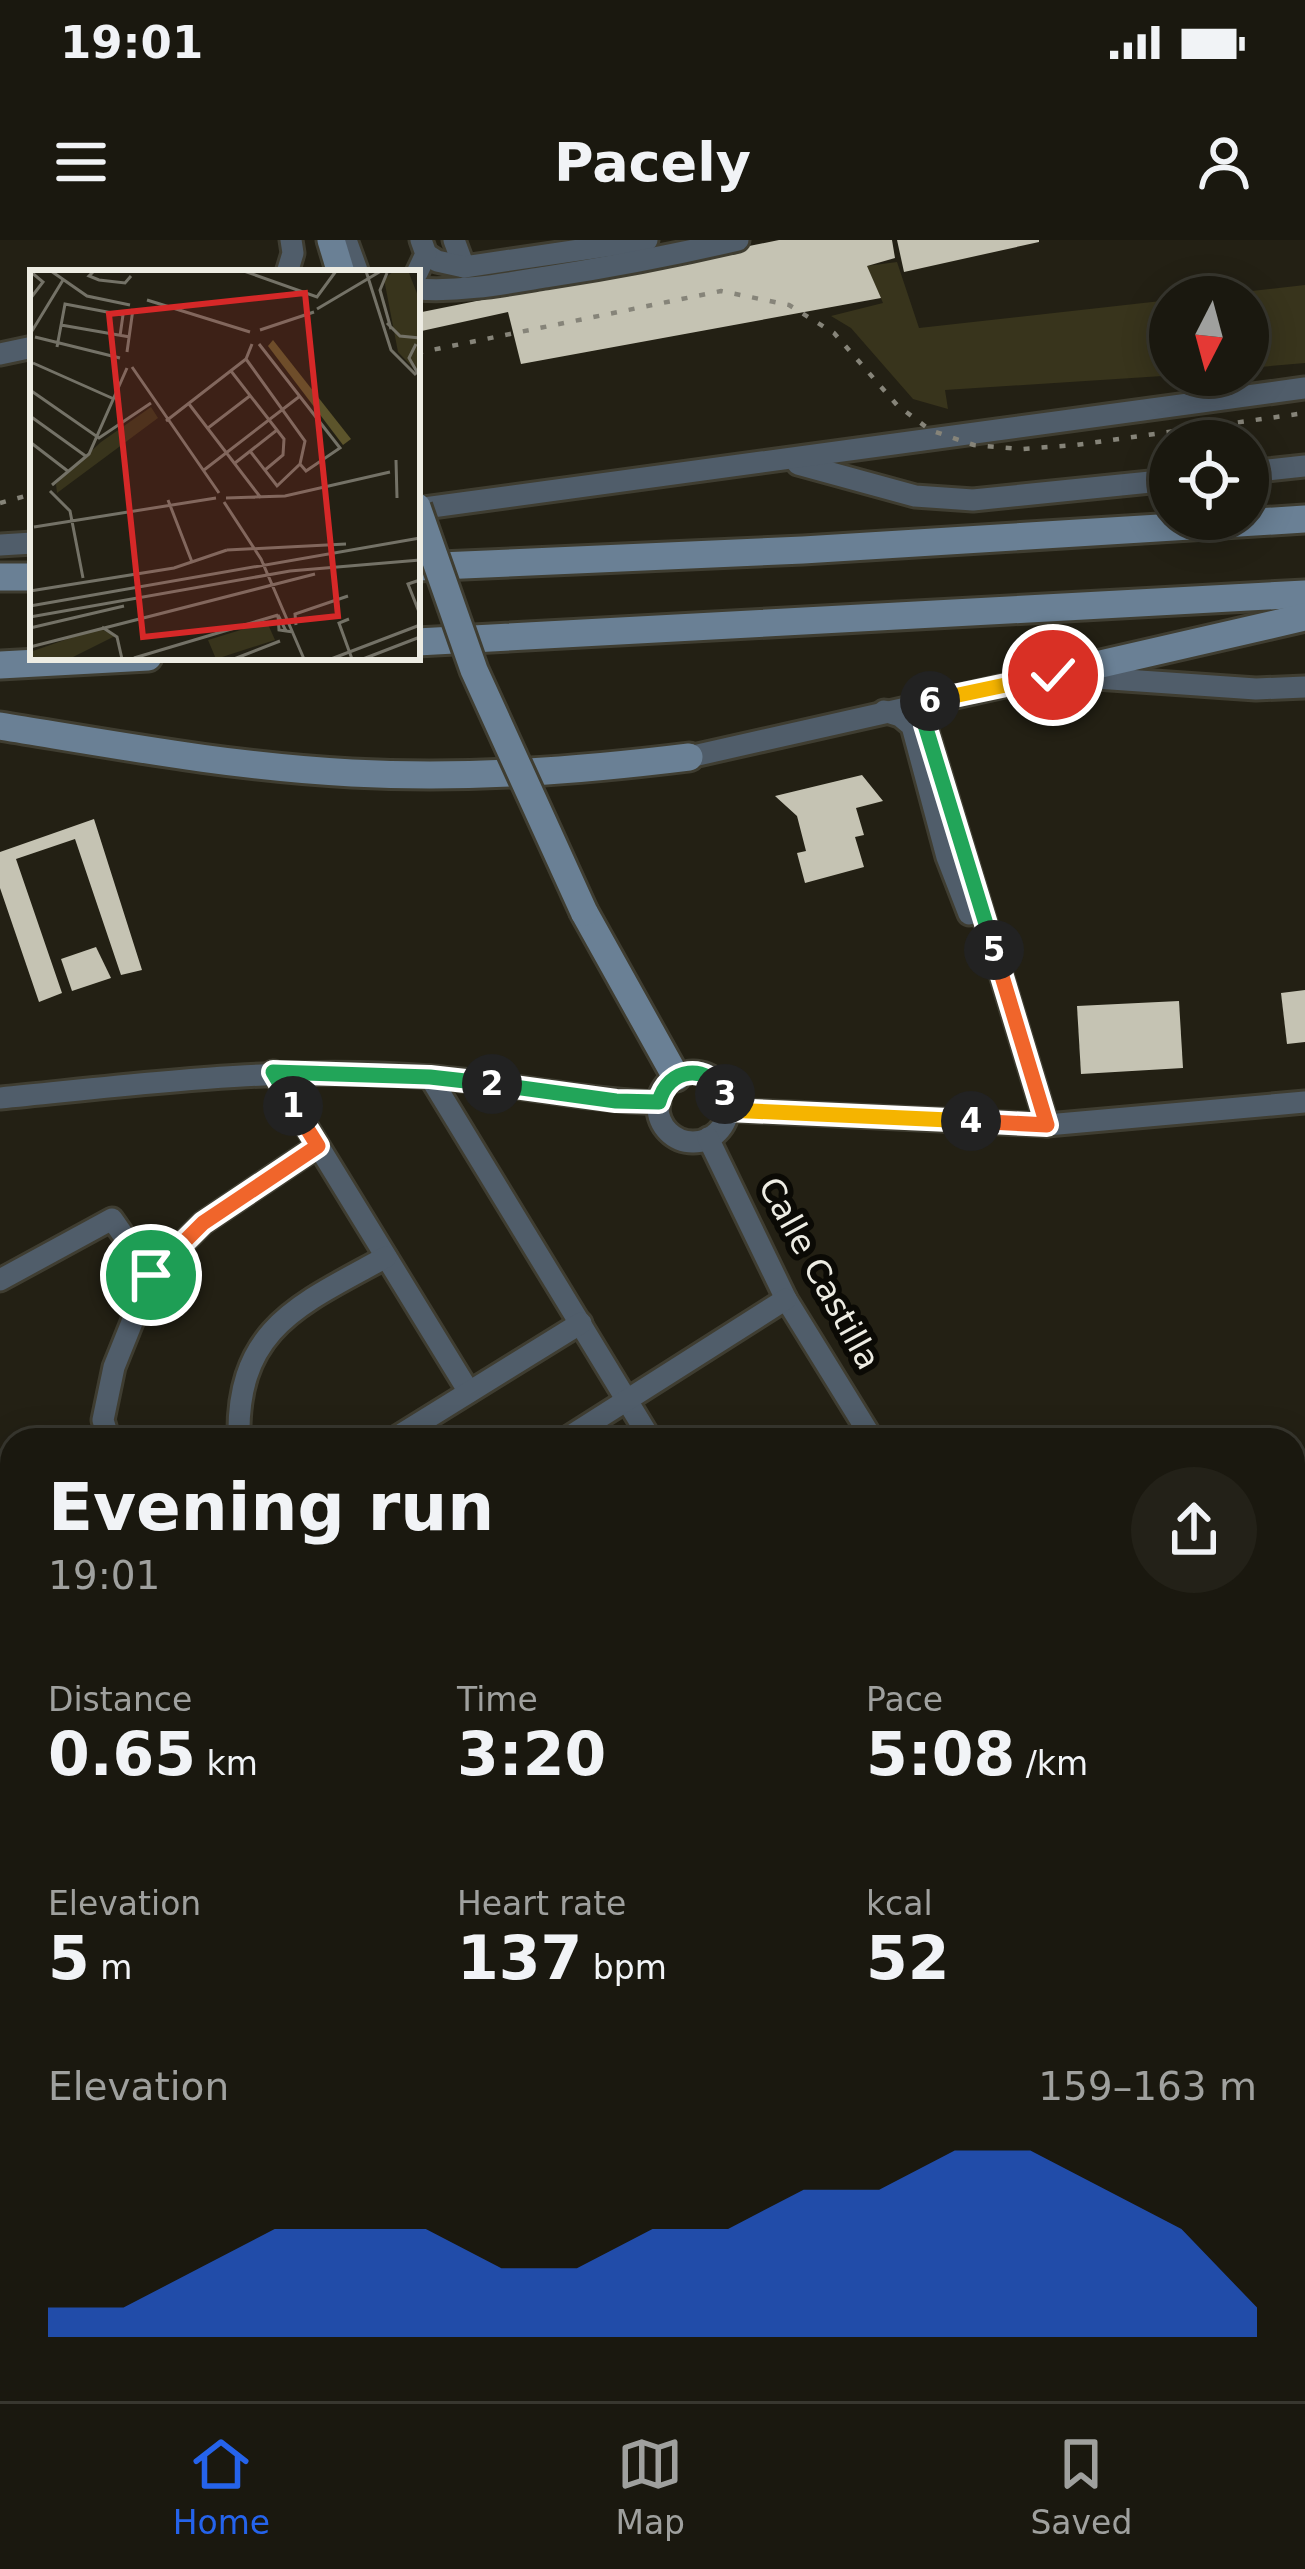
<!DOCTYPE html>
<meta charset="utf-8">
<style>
body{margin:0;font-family:"DejaVu Sans",sans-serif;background:#232118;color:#f1f3f6;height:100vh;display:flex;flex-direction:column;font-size:45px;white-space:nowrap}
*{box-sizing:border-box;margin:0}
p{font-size:39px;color:#9fa09e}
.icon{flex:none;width:66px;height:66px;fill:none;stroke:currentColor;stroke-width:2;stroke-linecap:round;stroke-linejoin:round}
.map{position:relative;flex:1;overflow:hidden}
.sheet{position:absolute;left:0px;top:1188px;width:1305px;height:975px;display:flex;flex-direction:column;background:#1a180f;border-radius:36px 36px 0 0;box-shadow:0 6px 30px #0003,0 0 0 3px #38372f}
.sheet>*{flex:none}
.needle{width:78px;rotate:186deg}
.controls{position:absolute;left:1149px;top:36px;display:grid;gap:24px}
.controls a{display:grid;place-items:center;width:120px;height:120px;border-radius:50%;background:#1a180f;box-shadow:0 6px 30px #0003,0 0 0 3px #38372f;font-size:60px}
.pin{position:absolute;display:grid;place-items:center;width:102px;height:102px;color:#fff;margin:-51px;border:6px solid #fff;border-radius:50%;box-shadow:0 3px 12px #0007}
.km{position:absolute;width:60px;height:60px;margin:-30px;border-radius:50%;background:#222;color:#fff;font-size:33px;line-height:60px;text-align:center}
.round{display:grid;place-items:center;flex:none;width:126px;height:126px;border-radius:63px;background:#232118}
.summary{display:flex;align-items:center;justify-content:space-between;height:204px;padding:0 48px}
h1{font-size:66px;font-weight:800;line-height:90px}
.stats{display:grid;grid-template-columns:repeat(3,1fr);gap:18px;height:204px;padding:12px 48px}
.stats div{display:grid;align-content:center}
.stats b{font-size:60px;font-weight:800}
.stats small{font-size:33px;font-weight:400}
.stats p{font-size:33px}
.chart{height:336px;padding:24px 48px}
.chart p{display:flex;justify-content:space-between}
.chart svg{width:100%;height:216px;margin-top:12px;fill:#2563eb;opacity:.7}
.status{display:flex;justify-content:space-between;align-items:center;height:84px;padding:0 60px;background:#1a180f;direction:ltr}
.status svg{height:33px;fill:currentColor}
header{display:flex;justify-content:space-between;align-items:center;height:156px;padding:0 48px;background:#1a180f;font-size:54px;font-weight:800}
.dock{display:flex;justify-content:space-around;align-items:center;height:168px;border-top:3px solid #38372f;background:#1a180f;font-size:33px;color:#9fa09e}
.dock a{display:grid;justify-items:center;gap:6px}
.dock .on{color:#2563eb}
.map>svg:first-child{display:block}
</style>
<div class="status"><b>19:01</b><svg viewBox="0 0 49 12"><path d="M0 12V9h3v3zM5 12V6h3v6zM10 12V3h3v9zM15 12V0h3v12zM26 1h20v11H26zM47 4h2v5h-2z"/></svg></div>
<header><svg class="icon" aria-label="menu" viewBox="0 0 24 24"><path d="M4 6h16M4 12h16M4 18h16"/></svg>Pacely<svg class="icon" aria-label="person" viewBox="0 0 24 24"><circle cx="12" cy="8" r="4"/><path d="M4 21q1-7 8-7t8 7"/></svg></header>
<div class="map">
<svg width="1305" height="2161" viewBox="0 0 1305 2161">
<rect width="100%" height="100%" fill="#232014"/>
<g fill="#38341c">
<polygon points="897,22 919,88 1170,60 1170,135 1178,135 945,150 948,169 913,159 851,88 831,76 883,63 867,26"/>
<polygon points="1305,45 1305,123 1248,128 1248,57 1198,57"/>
</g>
<g fill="#c5c3b3">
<polygon points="779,0 892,0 895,18 867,26 881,58 521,124 508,72 417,92 417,73"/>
<polygon points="897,0 1039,0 1039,2 904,32"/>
<polygon points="862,535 883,561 856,568 864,595 855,597 864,627 805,643 797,613 806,611 797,576 775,556"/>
<polygon points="94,579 142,730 121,735 75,599 16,619 62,753 39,762 0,648 0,612"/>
<polygon points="96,707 111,738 72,751 61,719"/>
<polygon points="1305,750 1305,802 1287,804 1281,753"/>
<polygon points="1179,761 1183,828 1081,834 1077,766"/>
<polygon points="0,1545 12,1564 12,1843 0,1850"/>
<polygon points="0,2069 12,2075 12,2151 169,2151 189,2161 29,2161 0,2147"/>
<polygon points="439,2151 533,2151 528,2161 452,2161 438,2155"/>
<polygon points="1164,2151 1207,2151 1237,2160 1170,2161"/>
</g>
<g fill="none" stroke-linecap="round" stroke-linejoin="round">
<defs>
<g id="street">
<polyline points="346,0 358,33"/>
<polyline points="454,0 464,27"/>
<polyline points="426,14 437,21 464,27 647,0"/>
<polyline points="287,33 293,13 291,0"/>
<polyline points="417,33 426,14 421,0"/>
<path d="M417,49c44,3 86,-5 129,-12 65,-10 128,-22 192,-37"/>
<polyline points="0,114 33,107"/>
<polyline points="798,224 915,256 973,260 1170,240"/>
<polyline points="1248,232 1305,226"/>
<polyline points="417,269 1305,148"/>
<polyline points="0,305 33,303"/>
<polyline points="930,461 925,485 1047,885"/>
<polyline points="884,471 900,476 912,486 947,617 969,674"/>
<polyline points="689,517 1053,435 1256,449 1305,447"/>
<polyline points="273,832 469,1152"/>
<circle cx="693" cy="867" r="35"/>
<polyline points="430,837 651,1200"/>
<path d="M0,858c144,-14 286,-33 431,-21 76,6 151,23 228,26"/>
<polyline points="728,870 1047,885 1305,862"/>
<polyline points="708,898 786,1059 873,1200"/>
<polyline points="0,1040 112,979 151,1035"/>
<polyline points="109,1200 103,1180 114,1127 151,1035 203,983 318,906"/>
<path d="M239,1200c-3,-112 60,-135 147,-183"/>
<polyline points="392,1200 581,1083"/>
<polyline points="564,1200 786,1059"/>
<polyline points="0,1320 12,1340"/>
<polyline points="1293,1433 1305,1426"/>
<polyline points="1293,1865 1305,1868"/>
<polyline points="1293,2020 1305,2024"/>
<polyline points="1245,2151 1279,2161"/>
</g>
<g id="secondary">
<polyline points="331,0 341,33"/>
<polyline points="417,327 803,310 1305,279"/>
<polyline points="0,337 33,337"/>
<polyline points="417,402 1305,354"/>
<polyline points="0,425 148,417"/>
<polyline points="1053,435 1305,377"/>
<path d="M0,486c117,19 234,41 352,47 114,6 224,-2 337,-16"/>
<polyline points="584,672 676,837"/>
<polyline points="1293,1665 1305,1643"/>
<polyline points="1293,1710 1305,1688"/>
<polyline points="0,1978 12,1974"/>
<polyline points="0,2005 12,2001"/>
<polyline points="917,2151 939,2161"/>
<polyline points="966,2151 990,2161"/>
<polyline points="1074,2161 1101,2153 1133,2161"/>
</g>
</defs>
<use href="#street" stroke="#3f3d31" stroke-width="27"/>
<use href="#secondary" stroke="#3f3d31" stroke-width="33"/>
<use href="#street" stroke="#505d6a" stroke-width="21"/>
<use href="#secondary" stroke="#6a8095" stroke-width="27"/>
<g stroke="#868479" stroke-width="4.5" stroke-dasharray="6 12" stroke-linecap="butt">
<polyline points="417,113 721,51 789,65 834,93 897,165 930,190 974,205 1022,209 1076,205 1305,173"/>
<polyline points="0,263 33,254"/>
</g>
<defs>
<polyline id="secondary-bridge" points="417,267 474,430 584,672"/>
</defs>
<use href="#secondary-bridge" stroke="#3f3d31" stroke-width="33" stroke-linecap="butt"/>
<use href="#secondary-bridge" stroke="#6a8095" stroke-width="27"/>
</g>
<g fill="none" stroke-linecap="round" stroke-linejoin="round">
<defs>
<polyline id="split-1" points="151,1035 203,983 318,906 293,866"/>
<polyline id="split-2" points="293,866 273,832 430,837 492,844"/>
<path id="split-3" d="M492,844l124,17 43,1c9,-35 48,-39 66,-8"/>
<polyline id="split-4" points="725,854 728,870 971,881"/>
<polyline id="split-5" points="971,881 1047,885 994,710"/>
<polyline id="split-6" points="930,461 925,485 994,710"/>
<polyline id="split-7" points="930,461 1053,435"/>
</defs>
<use href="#split-1" stroke="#fff" stroke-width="24"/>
<use href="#split-2" stroke="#fff" stroke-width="24"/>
<use href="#split-3" stroke="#fff" stroke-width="24"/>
<use href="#split-4" stroke="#fff" stroke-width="24"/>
<use href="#split-5" stroke="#fff" stroke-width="24"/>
<use href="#split-6" stroke="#fff" stroke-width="24"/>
<use href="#split-7" stroke="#fff" stroke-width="24"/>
<use href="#split-1" stroke="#f0652b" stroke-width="15"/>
<use href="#split-2" stroke="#22a559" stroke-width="15"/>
<use href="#split-3" stroke="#22a559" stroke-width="15"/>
<use href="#split-4" stroke="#f5b400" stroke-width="15"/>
<use href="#split-5" stroke="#f0652b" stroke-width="15"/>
<use href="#split-6" stroke="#22a559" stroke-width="15"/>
<use href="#split-7" stroke="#f5b400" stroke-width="15"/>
</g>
<g text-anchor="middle" stroke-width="12" stroke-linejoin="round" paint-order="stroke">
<g font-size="33" fill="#edece3" stroke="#0b0a05">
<text transform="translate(820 1033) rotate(61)" y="12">Calle Castilla</text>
</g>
</g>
<g transform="translate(30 30)">
<rect width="390" height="390" fill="#232014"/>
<path d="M364,1l15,2 11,28v74l-22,-23 -14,-73zM121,137l7,11 -101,75 -1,-9 45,-42zM237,352l8,18 -59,19 -8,-19zM69,358l16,8 -46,23h-39v-7z" fill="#38341c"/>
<path d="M243,70l78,99 -8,6 -75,-99z" fill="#5c542b"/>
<path fill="none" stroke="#747267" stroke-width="3" d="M21,1l36,25 43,9M64,1l-5,5 10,4 26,3 6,-7M214,1l73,26 19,-26M336,1l25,79 25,25M357,3l-7,17 11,39M0,29l13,-17 -12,-10M117,30l103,32M287,39l64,-38M357,53l13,13 20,2M31,55l69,12M230,60l54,-18M2,61l31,-51M5,67l85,21M229,74l81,104 -34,23 -6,-7M386,74l-7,14 11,19M27,77l8,-43 58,11 -3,21M97,82l6,-43M216,89l59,82 -5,23 -23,22M3,93l81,36M102,97l87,126M201,101l53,68 -1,16 -18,15M0,120l69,48 52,-35M159,134l72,94M0,146l57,41M136,151l80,-62 6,-15M178,158l43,-33M0,172l39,30M220,181l28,36M366,190l1,38M205,193l42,-33M174,200l96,-74M22,215l37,-31 38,-86M20,221l20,20 13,67M196,228l59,-2 105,-24M138,230l24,62M194,232l37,57 43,100M4,257l182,-29M197,280l119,-6M0,321l144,-23 53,-18M0,336l390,-68M389,342l-11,-28 12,-4M0,347l260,-46 130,-11M319,349l-10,4 13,36M266,355l-1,-11 53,-18M72,357l15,10 5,22M0,358l94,-22M256,361l-8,-16 1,15 14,2M0,377l285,-73M104,388l144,-43M204,389l46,-18M301,389l89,-34M333,389l57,-22"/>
<path fill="#d62828" fill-opacity="0.15" stroke="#d62828" stroke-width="6" d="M275,23l33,323 -195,21 -34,-323z"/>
<rect width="390" height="390" fill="none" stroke="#edece3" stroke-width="6"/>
</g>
</svg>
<div class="controls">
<a><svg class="needle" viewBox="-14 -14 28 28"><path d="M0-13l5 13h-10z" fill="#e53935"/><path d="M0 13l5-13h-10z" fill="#9fa09e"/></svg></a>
<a><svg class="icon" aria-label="locate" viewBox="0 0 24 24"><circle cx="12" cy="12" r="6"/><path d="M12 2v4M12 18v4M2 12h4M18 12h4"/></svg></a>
</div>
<div class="pin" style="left:151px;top:1035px;background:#1e9e55"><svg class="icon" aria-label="arrive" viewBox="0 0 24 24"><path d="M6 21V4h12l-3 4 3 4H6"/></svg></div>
<div class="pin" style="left:1053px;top:435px;background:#d93025"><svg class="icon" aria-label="check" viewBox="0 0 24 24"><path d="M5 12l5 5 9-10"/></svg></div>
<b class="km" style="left:293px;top:866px">1</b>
<b class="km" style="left:492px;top:844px">2</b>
<b class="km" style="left:725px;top:854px">3</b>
<b class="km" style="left:971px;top:881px">4</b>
<b class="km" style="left:994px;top:710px">5</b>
<b class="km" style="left:930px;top:461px">6</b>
<section class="sheet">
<div class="summary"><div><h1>Evening run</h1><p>19:01</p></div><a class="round"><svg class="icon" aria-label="share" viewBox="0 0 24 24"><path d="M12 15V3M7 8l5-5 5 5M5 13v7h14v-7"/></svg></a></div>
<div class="stats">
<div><p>Distance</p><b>0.65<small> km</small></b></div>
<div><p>Time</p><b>3:20</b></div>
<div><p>Pace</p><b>5:08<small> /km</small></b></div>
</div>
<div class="stats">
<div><p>Elevation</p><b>5<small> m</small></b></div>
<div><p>Heart rate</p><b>137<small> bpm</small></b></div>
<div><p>kcal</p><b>52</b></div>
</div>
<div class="chart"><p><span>Elevation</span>159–163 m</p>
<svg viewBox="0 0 160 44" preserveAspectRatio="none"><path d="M0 44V38L10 38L20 30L30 22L40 22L50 22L60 30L70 30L80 22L90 22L100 14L110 14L120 6L130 6L140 14L150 22L160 38V44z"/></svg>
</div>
</section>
</div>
<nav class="dock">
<a class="on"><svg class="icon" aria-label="home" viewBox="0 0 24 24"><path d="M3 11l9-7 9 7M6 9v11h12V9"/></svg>Home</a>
<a><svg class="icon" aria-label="map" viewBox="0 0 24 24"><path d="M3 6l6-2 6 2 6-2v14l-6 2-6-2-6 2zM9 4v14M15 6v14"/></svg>Map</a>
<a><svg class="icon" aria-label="saved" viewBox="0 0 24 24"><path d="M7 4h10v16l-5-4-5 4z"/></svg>Saved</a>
</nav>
